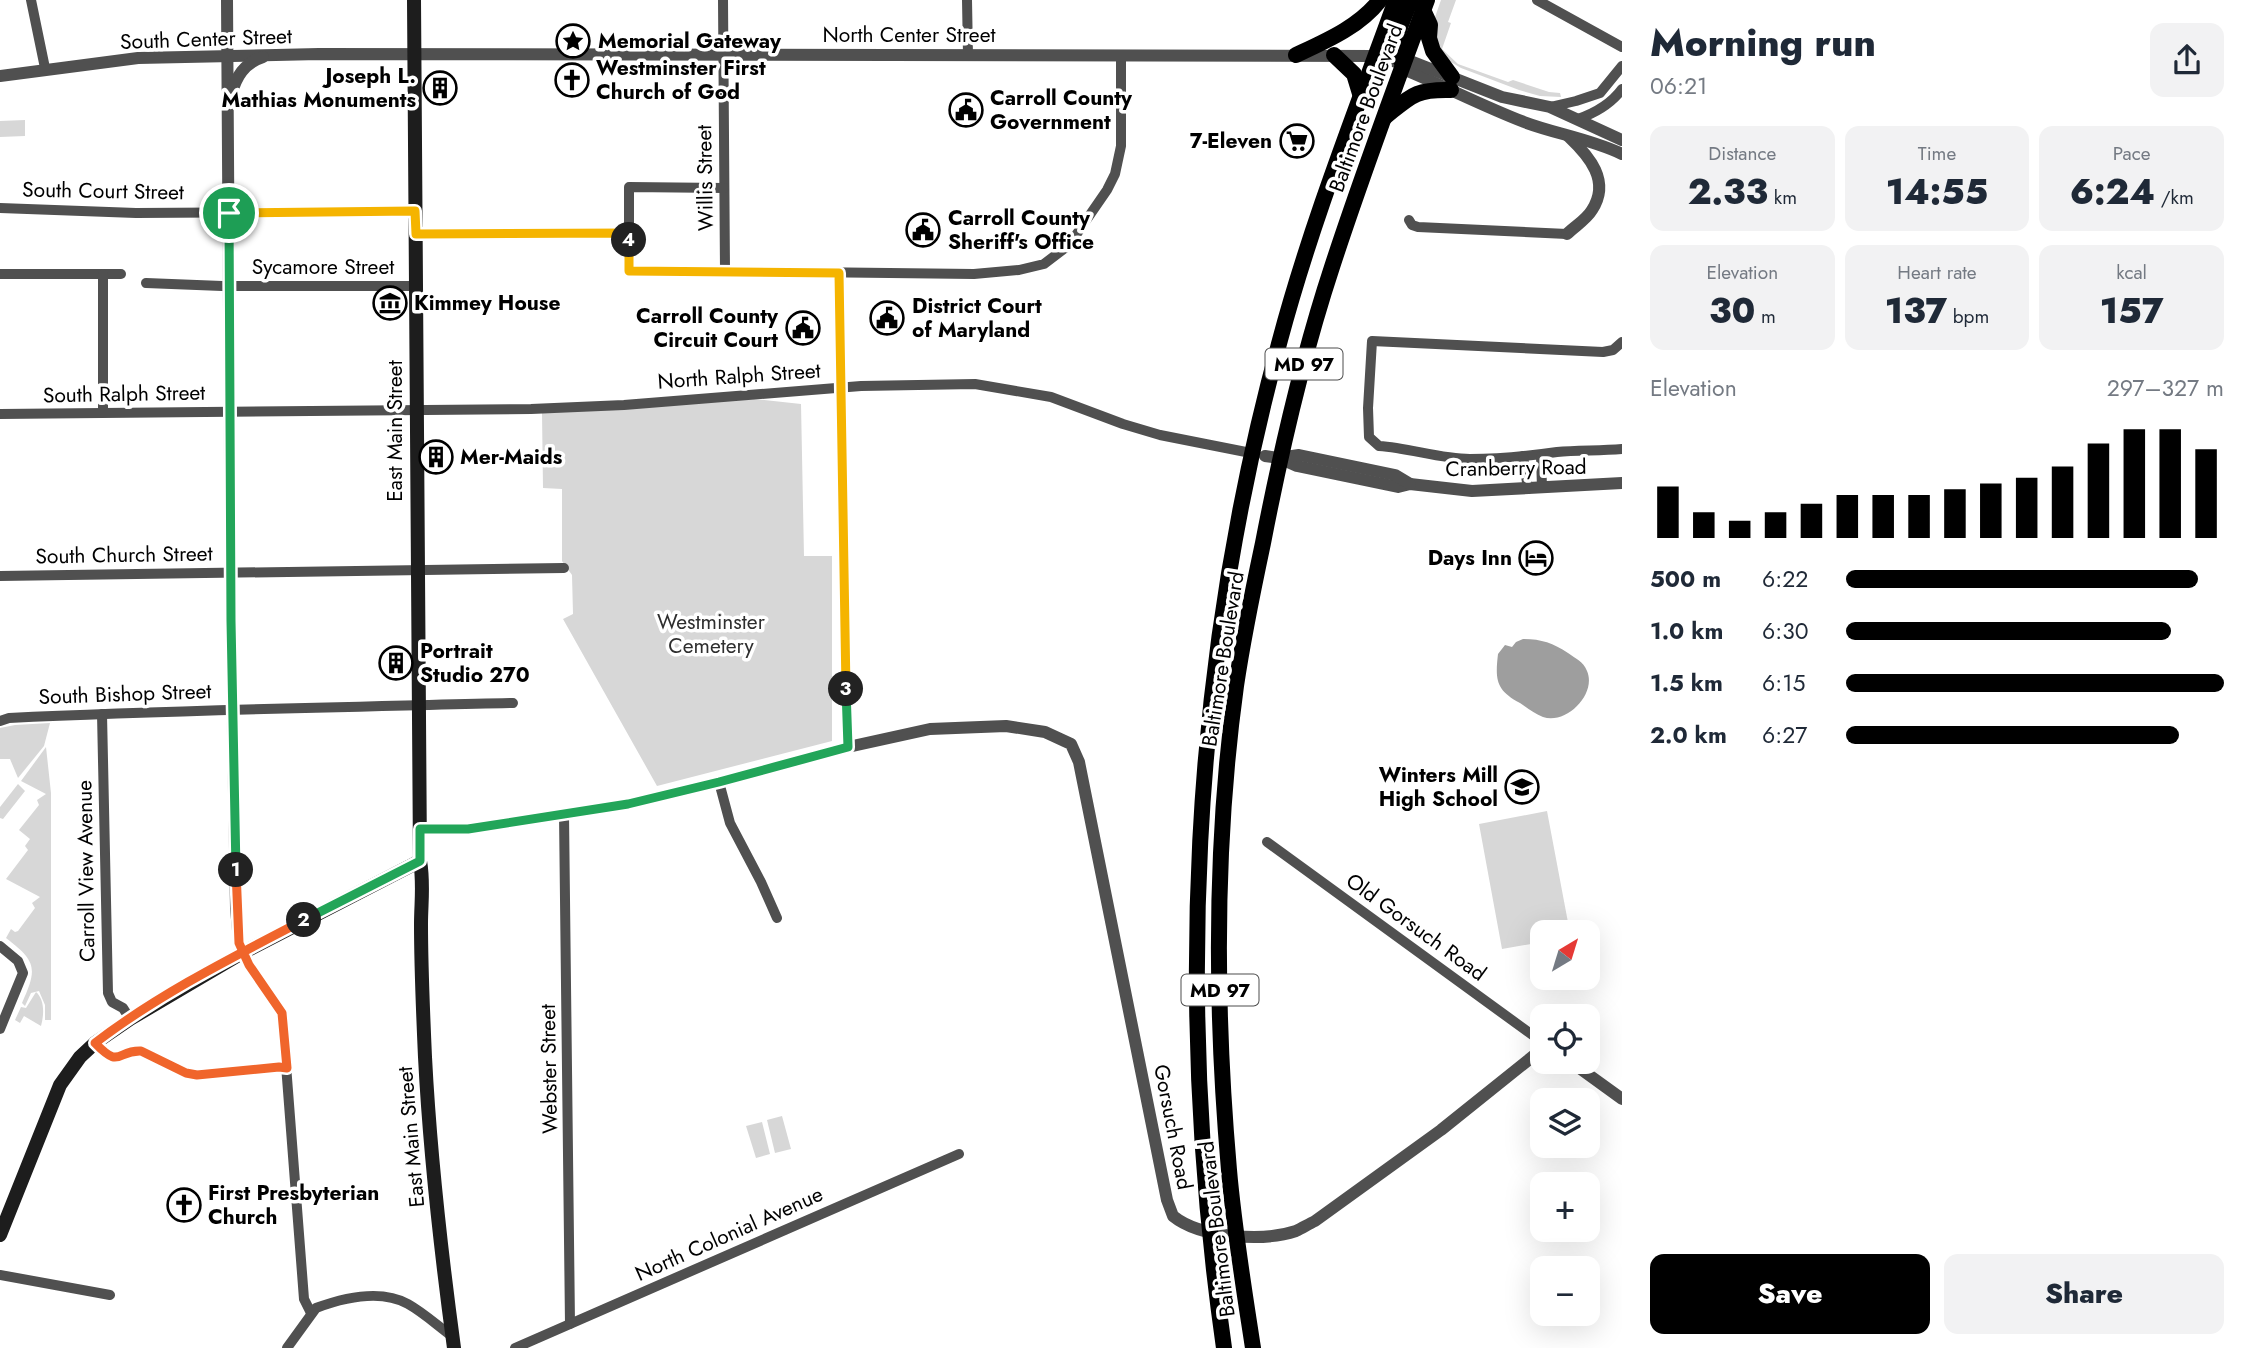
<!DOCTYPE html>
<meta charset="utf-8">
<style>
body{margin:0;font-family:Jost,sans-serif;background:#f2f2f3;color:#1f2937;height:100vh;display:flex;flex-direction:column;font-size:26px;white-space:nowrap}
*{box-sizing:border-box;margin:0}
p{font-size:23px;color:#747a83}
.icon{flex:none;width:38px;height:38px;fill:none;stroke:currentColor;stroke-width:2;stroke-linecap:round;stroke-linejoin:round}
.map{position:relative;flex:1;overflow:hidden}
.drawer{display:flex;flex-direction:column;background:#fff;width:630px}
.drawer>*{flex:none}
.needle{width:46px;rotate:38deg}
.tools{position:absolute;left:1530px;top:920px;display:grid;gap:14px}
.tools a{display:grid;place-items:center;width:70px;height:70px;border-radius:14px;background:#fff;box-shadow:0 7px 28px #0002;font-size:35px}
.pin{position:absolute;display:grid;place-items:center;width:60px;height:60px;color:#fff;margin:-30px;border:4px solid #fff;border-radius:50%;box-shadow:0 2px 7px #0007}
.km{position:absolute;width:35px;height:35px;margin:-18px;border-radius:50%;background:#222;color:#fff;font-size:19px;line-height:35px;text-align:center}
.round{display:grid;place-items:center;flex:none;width:74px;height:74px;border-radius:14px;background:#f2f2f3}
.overview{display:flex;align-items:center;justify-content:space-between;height:119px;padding:0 28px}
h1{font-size:38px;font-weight:800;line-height:52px}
.stats{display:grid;grid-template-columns:repeat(3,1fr);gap:10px;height:119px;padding:7px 28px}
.stats div{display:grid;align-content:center;border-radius:14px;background:#f2f2f3;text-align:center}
.stats b{font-size:35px;font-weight:800}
.stats small{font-size:19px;font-weight:400}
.stats p{font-size:19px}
.chart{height:196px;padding:14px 28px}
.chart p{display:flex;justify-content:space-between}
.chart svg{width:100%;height:126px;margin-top:7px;stroke:#000;stroke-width:6}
.primary-button{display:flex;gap:14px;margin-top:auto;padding:14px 28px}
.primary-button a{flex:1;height:80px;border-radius:14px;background:#000;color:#fff;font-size:28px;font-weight:800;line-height:80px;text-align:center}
.primary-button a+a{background:#f2f2f3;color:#1f2937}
ul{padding:0 28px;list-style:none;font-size:23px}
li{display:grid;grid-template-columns:112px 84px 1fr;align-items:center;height:52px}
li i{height:18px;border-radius:9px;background:#000}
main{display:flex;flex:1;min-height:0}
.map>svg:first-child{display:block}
</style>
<main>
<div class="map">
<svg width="1622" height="1348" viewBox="0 0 1622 1348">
<rect width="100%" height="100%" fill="#fff"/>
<g fill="#d7d7d7">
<polygon points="1441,0 1456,0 1448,22 1451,23 1442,49 1458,64 1508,82 1513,80 1549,92 1560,93 1561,97 1540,96 1519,90 1461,68 1446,59 1433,37 1434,20"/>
<polygon points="25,120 25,136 0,137 0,121"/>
<polygon points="754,399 801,404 804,556 832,556 832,741 657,786 563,619 573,614 572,575 562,561 562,489 543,488 542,413"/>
<polygon points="50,723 44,746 18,778 10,759 0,759 0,728 15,725"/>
<path d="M46,747l5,46v227h-6v-15l-6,-14 -8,2 -6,13 -3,-3c16,-35 14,-42 -16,-65l5,-9 4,3 3,-1 17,-23 -3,-5 8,-6 -34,-18 22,-29 -3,-4 5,-7 -11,-9 20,-25 -2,-5 9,-6 -25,-13z"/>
<polygon points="18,784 25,791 3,819 0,818 0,807"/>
<polygon points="1547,811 1570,933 1542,933 1542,942 1502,949 1479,824"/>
<path d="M36,992c9,8 8,23 5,34l-17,-10 -4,7 -5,-3 6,-13 5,1z"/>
<polygon points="782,1116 791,1149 775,1153 767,1120"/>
<polygon points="762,1122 770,1154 756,1158 746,1126"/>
</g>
<path fill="#9e9e9e" d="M1523,639c18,0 30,4 45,14 8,6 15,8 19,18 10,23 -21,54 -44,46 -8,-3 -16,-9 -23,-14 -24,-13 -25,-23 -22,-49l7,-9 7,2 4,-5z"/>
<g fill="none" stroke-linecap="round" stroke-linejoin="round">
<g stroke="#505050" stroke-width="10">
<polyline points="31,0 45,68"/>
<polyline points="723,0 725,271"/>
<polyline points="967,0 968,55"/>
<polyline points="1537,0 1622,47"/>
<polyline points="1550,107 1576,101 1600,93 1622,66"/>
<path d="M1578,119c17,-6 33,-15 44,-30"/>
<polyline points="724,188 629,187 629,270 974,274 1019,270 1044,264 1065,248 1076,235 1107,190 1115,174 1121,146 1121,56"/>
<polyline points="0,208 136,213 415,211"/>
<polyline points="1409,220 1412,225 1418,227 1567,234"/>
<polyline points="416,234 629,233"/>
<polyline points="839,273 848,747"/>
<polyline points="0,274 121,274"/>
<polyline points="146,283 222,286 415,286"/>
<path d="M1622,342l-9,8 -10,2 -231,-11 -4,67 1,29 10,9c31,2 61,13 91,13 29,0 59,-3 87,-7 21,-2 43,-1 65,-3"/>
<polyline points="103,412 103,274"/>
<polyline points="0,414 531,409 624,405 861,386 975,384 1051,397 1123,424 1160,435 1256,454"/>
<polyline points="1523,456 1528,489"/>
<polyline points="1541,456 1542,488"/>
<polyline points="0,576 564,568"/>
<polyline points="102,714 108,993 112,1002 123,1008 130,1019"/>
<path d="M0,721l9,-3c168,-8 336,-11 504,-15"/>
<polyline points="719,782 730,823 761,882 777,918"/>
<polyline points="564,814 570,1324"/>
<polyline points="1267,842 1542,1042"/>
<polyline points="0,946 18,961 23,973 0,1029"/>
<polyline points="242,953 282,1013 304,1299 311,1313"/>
<path d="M95,1043c27,27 21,6 46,8l45,22 10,2 83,-8 8,1"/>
<polyline points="0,1275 110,1295"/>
<path d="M287,1348l29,-40c27,-10 65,-19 92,-4 16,9 30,22 45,33"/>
<polyline points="515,1348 959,1154"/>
</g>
<g stroke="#505050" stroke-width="12">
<polyline points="227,0 231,621 236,908 239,942 242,953"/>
<path d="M1403,64l7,8c38,16 75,35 114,50 32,12 67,17 98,32"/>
<polyline points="0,76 138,58 319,54 1376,56 1403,64 1413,62 1502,97 1550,107 1622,140"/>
<path d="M231,95c5,-18 13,-32 32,-38"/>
<path d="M1567,234c8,-8 19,-14 25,-24 19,-29 -3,-54 -23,-73"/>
<polyline points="1265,456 1279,458 1297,466 1398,487 1410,484 1472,491 1622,483"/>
<polyline points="1279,458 1299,455 1395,475 1410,484"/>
<path d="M420,829h48l160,-25 91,-22 129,-35 82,-18 76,-3 39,6 26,12 8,18 88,438 6,16c27,22 90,26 123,15 6,-3 13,-7 19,-10l126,-91 101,-81"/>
<polyline points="1571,1062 1622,1099"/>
</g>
<g stroke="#1d1d1d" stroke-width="14">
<path d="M414,0l6,861c4,22 1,42 1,63 0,45 2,89 4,133 5,97 16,195 29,291"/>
<polyline points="0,1235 60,1085 80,1057 95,1043 130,1019 242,953 420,861"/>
</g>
<g stroke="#000" stroke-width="16">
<polyline points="1423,10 1430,25 1429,38 1433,51 1452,77"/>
<path d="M1296,55c30,-14 63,-28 84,-55"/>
<polyline points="1334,55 1354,74 1361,97"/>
<path d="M1403,64c-14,-20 0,-44 8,-64"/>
<path d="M1385,117c26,-21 30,-28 66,-27"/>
<path d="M1224,1348c-48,-337 -34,-679 56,-1008 31,-116 75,-227 116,-340"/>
<path d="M1253,1348c-9,-59 -19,-119 -24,-178 -14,-160 -15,-325 7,-484 7,-48 17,-96 27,-143 18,-93 39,-185 69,-276 29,-89 62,-178 95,-267"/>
</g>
</g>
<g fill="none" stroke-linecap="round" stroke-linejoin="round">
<defs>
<polyline id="split-1" points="229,213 231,621 236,870"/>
<path id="split-2" d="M236,870l3,73 10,22 33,48 5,55 -8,-1 -82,8 -11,-2 -45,-22c-25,-1 -20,19 -46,-8 64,-49 138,-86 209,-123"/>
<polyline id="split-3" points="304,920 420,861 420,829 468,829 628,804 719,782 848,747 846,689"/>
<polyline id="split-4" points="629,240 629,271 839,273 846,689"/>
<polyline id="split-5" points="229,213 415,211 416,234 629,233 629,240"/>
</defs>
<use href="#split-1" stroke="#fff" stroke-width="14"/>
<use href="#split-2" stroke="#fff" stroke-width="14"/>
<use href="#split-3" stroke="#fff" stroke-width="14"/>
<use href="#split-4" stroke="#fff" stroke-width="14"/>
<use href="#split-5" stroke="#fff" stroke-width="14"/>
<use href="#split-1" stroke="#22a559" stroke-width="9"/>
<use href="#split-2" stroke="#f0652b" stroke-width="9"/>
<use href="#split-3" stroke="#22a559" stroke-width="9"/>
<use href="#split-4" stroke="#f5b400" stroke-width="9"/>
<use href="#split-5" stroke="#f5b400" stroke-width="9"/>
</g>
<defs>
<symbol id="sight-ring" viewBox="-11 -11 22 22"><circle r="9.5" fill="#fff" stroke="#000" stroke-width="1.5"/><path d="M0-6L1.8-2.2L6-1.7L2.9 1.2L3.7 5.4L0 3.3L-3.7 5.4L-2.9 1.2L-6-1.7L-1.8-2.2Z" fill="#000"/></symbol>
<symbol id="church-ring" viewBox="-11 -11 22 22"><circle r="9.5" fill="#fff" stroke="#000" stroke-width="1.5"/><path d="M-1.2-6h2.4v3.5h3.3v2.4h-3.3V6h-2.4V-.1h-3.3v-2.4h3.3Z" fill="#000"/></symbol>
<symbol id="building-ring" viewBox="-11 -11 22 22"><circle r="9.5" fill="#fff" stroke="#000" stroke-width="1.5"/><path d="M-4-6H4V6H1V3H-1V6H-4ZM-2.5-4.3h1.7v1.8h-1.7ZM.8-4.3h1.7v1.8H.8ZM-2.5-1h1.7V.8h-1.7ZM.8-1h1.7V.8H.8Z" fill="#000"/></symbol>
<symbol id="civic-ring" viewBox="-11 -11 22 22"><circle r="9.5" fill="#fff" stroke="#000" stroke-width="1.5"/><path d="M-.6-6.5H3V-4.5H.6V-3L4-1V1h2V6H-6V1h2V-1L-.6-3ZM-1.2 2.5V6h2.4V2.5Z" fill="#000"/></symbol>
<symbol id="supermarket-ring" viewBox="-11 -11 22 22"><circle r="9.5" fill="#fff" stroke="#000" stroke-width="1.5"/><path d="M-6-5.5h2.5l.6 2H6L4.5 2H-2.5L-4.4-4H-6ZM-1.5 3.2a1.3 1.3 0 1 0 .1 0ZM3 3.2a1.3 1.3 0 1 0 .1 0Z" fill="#000"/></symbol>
<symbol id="museum-ring" viewBox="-11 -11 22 22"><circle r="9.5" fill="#fff" stroke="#000" stroke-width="1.5"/><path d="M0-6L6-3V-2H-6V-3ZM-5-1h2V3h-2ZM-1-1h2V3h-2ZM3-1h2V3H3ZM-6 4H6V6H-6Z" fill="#000"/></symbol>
<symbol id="hotel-ring" viewBox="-11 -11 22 22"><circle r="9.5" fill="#fff" stroke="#000" stroke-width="1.5"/><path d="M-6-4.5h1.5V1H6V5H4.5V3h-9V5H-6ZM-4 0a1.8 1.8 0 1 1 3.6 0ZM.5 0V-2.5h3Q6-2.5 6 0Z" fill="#000"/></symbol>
<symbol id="school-ring" viewBox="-11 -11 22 22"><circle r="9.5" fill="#fff" stroke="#000" stroke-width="1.5"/><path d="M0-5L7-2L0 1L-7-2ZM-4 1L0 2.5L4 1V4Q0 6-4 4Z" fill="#000"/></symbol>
</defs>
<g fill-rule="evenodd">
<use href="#sight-ring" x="554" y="22" width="38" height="38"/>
<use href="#church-ring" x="553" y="61" width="38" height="38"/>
<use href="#building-ring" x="421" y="69" width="38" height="38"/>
<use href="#civic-ring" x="947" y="91" width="38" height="38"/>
<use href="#supermarket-ring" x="1278" y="122" width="38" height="38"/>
<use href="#civic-ring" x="904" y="211" width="38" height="38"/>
<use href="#museum-ring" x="371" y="284" width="38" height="38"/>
<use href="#civic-ring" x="868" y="299" width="38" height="38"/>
<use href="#civic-ring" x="784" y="309" width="38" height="38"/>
<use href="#building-ring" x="417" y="438" width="38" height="38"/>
<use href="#hotel-ring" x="1517" y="539" width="38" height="38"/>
<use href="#building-ring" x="377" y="644" width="38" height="38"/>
<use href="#school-ring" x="1503" y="768" width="38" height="38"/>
<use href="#church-ring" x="165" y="1186" width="38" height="38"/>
</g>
<g text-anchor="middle" stroke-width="7" stroke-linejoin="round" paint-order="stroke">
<g fill="#fff" stroke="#4c4c4c" stroke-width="2">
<rect x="1265.5" y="348.5" width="77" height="31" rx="5"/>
<rect x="1181.5" y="974.5" width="77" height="31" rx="5"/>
</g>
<g font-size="19" font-weight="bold" fill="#000">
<text x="1304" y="371">MD 97</text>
<text x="1220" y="997">MD 97</text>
</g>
<g font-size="21" fill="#000" stroke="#fff">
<text x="909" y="42">North Center Street</text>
<text transform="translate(206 39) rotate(-2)" y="7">South Center Street</text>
<text transform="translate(1366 108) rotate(-70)" y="7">Baltimore Boulevard</text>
<text transform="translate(705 178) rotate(-91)" y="7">Willis Street</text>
<text transform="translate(103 191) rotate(1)" y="7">South Court Street</text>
<text x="323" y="274">Sycamore Street</text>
<text transform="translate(739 376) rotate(-4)" y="7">North Ralph Street</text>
<text transform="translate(124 394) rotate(-1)" y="7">South Ralph Street</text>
<text transform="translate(395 431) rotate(-90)" y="7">East Main Street</text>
<text transform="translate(1516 468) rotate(-1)" y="7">Cranberry Road</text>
<text transform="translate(124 555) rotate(-1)" y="7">South Church Street</text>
<text transform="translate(1223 659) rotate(-81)" y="7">Baltimore Boulevard</text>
<text transform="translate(125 694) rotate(-2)" y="7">South Bishop Street</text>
<text transform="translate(86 871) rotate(-91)" y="7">Carroll View Avenue</text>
<text transform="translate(1416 927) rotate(36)" y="7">Old Gorsuch Road</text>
<text transform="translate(549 1069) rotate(-91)" y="7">Webster Street</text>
<text transform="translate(1173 1127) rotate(79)" y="7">Gorsuch Road</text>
<text transform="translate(411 1137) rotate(-95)" y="7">East Main Street</text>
<text transform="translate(1217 1229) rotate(-97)" y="7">Baltimore Boulevard</text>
<text transform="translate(729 1234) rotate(-24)" y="7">North Colonial Avenue</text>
</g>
<g font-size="21" font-weight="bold" fill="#000" stroke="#fff" text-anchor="start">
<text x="598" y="48">Memorial Gateway</text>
<text x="596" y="75">Westminster First<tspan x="596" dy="24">Church of God</tspan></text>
<text x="416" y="83" text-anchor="end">Joseph L.<tspan x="416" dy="24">Mathias Monuments</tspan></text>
<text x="990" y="105">Carroll County<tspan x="990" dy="24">Government</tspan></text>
<text x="1272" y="148" text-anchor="end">7-Eleven</text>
<text x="948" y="225">Carroll County<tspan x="948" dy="24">Sheriff's Office</tspan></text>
<text x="414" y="310">Kimmey House</text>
<text x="912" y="313">District Court<tspan x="912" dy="24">of Maryland</tspan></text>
<text x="778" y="323" text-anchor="end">Carroll County<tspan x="778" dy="24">Circuit Court</tspan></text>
<text x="460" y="464">Mer-Maids</text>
<text x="1512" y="565" text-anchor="end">Days Inn</text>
<text x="420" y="658">Portrait<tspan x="420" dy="24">Studio 270</tspan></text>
<text x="1498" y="782" text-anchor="end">Winters Mill<tspan x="1498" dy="24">High School</tspan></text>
<text x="208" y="1200">First Presbyterian<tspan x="208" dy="24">Church</tspan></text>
</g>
<g font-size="21" fill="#2e2e2e" stroke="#fff">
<text x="711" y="629">Westminster<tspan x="711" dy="24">Cemetery</tspan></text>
</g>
</g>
</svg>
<div class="tools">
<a><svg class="needle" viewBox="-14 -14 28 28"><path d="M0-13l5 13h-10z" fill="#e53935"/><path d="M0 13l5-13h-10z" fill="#747a83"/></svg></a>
<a><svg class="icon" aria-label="locate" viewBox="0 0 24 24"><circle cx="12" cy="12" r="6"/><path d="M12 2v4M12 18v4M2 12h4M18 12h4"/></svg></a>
<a><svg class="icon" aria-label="layers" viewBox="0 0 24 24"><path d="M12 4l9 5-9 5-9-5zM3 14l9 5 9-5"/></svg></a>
<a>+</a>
<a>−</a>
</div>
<div class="pin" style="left:229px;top:213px;background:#1e9e55"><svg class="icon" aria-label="arrive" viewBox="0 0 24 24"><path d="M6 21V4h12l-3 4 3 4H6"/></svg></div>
<b class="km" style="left:236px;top:870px">1</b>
<b class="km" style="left:304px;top:920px">2</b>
<b class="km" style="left:846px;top:689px">3</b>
<b class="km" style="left:629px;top:240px">4</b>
</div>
<section class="drawer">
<div class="overview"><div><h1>Morning run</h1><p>06:21</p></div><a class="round"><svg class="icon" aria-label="share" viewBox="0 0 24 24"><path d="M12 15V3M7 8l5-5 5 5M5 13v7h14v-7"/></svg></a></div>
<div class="stats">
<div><p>Distance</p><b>2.33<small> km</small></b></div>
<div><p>Time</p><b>14:55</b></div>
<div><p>Pace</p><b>6:24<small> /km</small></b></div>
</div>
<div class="stats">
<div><p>Elevation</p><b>30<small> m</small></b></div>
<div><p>Heart rate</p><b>137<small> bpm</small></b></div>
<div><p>kcal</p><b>157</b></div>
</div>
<div class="chart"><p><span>Elevation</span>297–327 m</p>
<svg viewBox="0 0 160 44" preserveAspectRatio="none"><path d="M5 44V26M15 44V35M25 44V38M35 44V35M45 44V32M55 44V29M65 44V29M75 44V29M85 44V27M95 44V25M105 44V23M115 44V19M125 44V11M135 44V6M145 44V6M155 44V13"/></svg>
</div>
<ul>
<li><b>500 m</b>6:22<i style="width:93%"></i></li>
<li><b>1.0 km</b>6:30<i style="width:86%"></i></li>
<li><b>1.5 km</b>6:15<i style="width:100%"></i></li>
<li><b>2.0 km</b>6:27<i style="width:88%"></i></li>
</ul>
<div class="primary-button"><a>Save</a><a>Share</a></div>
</section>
</main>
